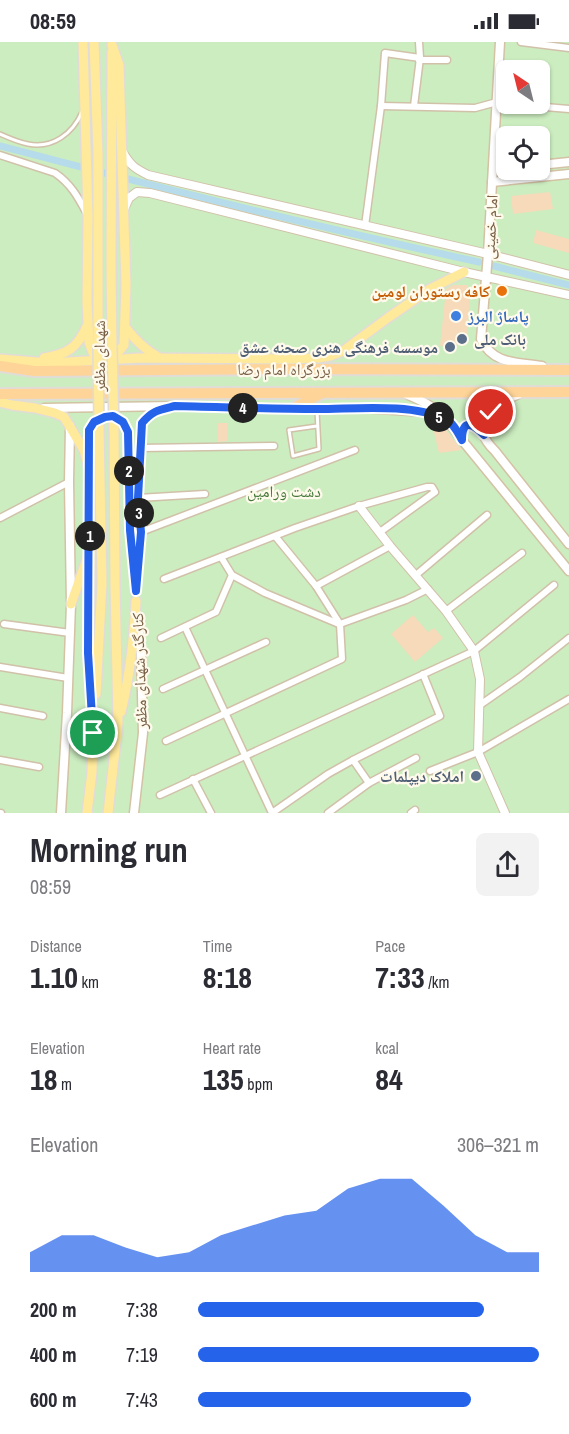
<!DOCTYPE html>
<meta charset="utf-8">
<style>
body{margin:0;font-family:"Archivo Narrow","Noto Naskh Arabic",sans-serif;background:#f2f2f3;color:#2b2b33;height:100vh;display:flex;flex-direction:column;font-size:22px;white-space:nowrap}
*{box-sizing:border-box;margin:0}
p{font-size:20px;color:#7c7c81}
.icon{flex:none;width:33px;height:33px;fill:none;stroke:currentColor;stroke-width:2;stroke-linecap:round;stroke-linejoin:round}
.map{position:relative;height:771px;overflow:hidden}
.panel{display:flex;flex-direction:column;background:#fff;flex:1}
.panel>*{flex:none}
.needle{width:39px;rotate:325deg}
.fabs{position:absolute;left:496px;top:18px;display:grid;gap:12px}
.fabs a{display:grid;place-items:center;width:54px;height:54px;border-radius:9px;background:#fff;box-shadow:0 2px 4px #0004;font-size:30px}
.pin{position:absolute;display:grid;place-items:center;width:51px;height:51px;color:#fff;margin:-26px;border:3px solid #fff;border-radius:50%;box-shadow:0 2px 6px #0007}
.km{position:absolute;width:30px;height:30px;margin:-15px;border-radius:50%;background:#222;color:#fff;font-size:16px;line-height:30px;text-align:center}
.round{display:grid;place-items:center;flex:none;width:63px;height:63px;border-radius:9px;background:#f2f2f3}
.overview{display:flex;align-items:center;justify-content:space-between;height:102px;padding:0 30px}
h1{font-size:33px;font-weight:700;line-height:45px}
.stats{display:grid;grid-template-columns:repeat(3,1fr);gap:9px;height:102px;padding:6px 30px}
.stats div{display:grid;align-content:center}
.stats b{font-size:30px;font-weight:700}
.stats small{font-size:16px;font-weight:400}
.stats p{font-size:16px}
.chart{height:168px;padding:12px 30px}
.chart p{display:flex;justify-content:space-between}
.chart svg{width:100%;height:108px;margin-top:6px;fill:#2563eb;opacity:.7}
ul{padding:0 30px;list-style:none;font-size:20px}
li{display:grid;grid-template-columns:96px 72px 1fr;align-items:center;height:45px}
li i{height:15px;border-radius:8px;background:#2563eb}
.status{display:flex;justify-content:space-between;align-items:center;height:42px;padding:0 30px;background:#fff;direction:ltr}
.status svg{height:16px;fill:currentColor}
.map>svg:first-child{display:block}
</style>
<div class="status"><b>08:59</b><svg viewBox="0 0 49 12"><path d="M0 12V9h3v3zM5 12V6h3v6zM10 12V3h3v9zM15 12V0h3v12zM26 1h20v11H26zM47 4h2v5h-2z"/></svg></div>
<div class="map">
<svg width="569" height="771" viewBox="0 0 569 771">
<rect width="100%" height="100%" fill="#fef8e4"/>
<path fill="#ccedc0" fill-rule="evenodd" d="M0,0h569v771h-569zM507,28h33v34h-33zM507,94h33v34h-33z"/>
<g fill="none" stroke-linecap="round" stroke-linejoin="round">
<g stroke="#b6dbea" stroke-width="7">
<path d="M0,104c159,42 318,81 479,116"/>
<polyline points="494,224 569,243"/>
</g>
</g>
<g fill="#f6dab9">
<polygon points="550,150 553,167 513,172 511,154"/>
<polygon points="536,188 569,197 569,211 533,201"/>
<polygon points="453,243 467,243 470,249 467,299 459,303 440,304 446,247"/>
<polygon points="431,378 442,383 462,408 439,411"/>
<polygon points="218,381 227,381 228,399 218,400"/>
<polygon points="413,573 428,590 434,586 443,596 415,620 391,592"/>
</g>
<g fill="none" stroke-linecap="round" stroke-linejoin="round">
<defs>
<g id="service">
<path d="M0,92c9,4 18,8 28,10 25,5 45,-11 54,-32"/>
<polyline points="317,384 289,388 293,414 319,407 317,369"/>
</g>
<g id="minor">
<polyline points="521,0 569,6"/>
<polyline points="419,18 447,18"/>
<polyline points="510,62 569,67"/>
<polyline points="381,64 475,66 497,60 507,61"/>
<polyline points="414,64 420,16 419,0"/>
<path d="M0,113l55,18c16,11 23,24 32,41"/>
<polyline points="365,184 381,64 385,11 420,16"/>
<polyline points="140,406 274,404"/>
<polyline points="138,456 205,452"/>
<polyline points="0,476 69,440"/>
<polyline points="141,490 355,408"/>
<polyline points="221,515 232,533 265,551 339,582"/>
<polyline points="416,533 487,473"/>
<polyline points="164,537 295,486 359,464 427,445 432,445 435,450 380,490"/>
<polyline points="316,544 390,504"/>
<polyline points="446,569 522,511"/>
<polyline points="4,582 70,591"/>
<polyline points="340,582 406,558 428,547"/>
<polyline points="185,585 272,771"/>
<polyline points="161,596 216,570 232,533"/>
<polyline points="0,625 68,636"/>
<polyline points="163,647 266,600"/>
<polyline points="480,663 520,635 569,596"/>
<polyline points="0,666 43,674"/>
<polyline points="166,699 342,617 340,582 316,544 275,494"/>
<polyline points="0,718 39,725"/>
<polyline points="353,718 369,741"/>
<polyline points="430,729 478,710 569,657"/>
<polyline points="193,737 211,771"/>
<polyline points="160,753 474,609 554,543"/>
<polyline points="0,771 1,771"/>
<polyline points="272,771 328,732 353,718 440,674 423,632"/>
<polyline points="328,771 369,741 416,716"/>
<polyline points="411,771 415,768"/>
</g>
<g id="tertiary">
<path d="M122,109c8,14 12,17 26,24l340,79 81,21"/>
<polyline points="124,167 129,156 137,150 150,151 464,230 569,253"/>
<polyline points="359,464 390,504 446,569 474,609 480,637 478,710 505,771"/>
</g>
<g id="secondary">
<path d="M500,0l-12,212 -7,85c12,26 37,23 61,27"/>
<polyline points="540,123 569,120"/>
<polyline points="493,127 507,126"/>
<polyline points="492,140 569,132"/>
<path d="M406,352c31,13 37,19 56,46l107,131"/>
<path d="M519,352c-17,7 -40,20 -35,41 1,6 7,12 11,16l74,93"/>
<polyline points="44,366 175,364 317,367 364,366 426,370 448,378"/>
<path d="M462,398c0,-22 11,-16 22,-5"/>
<path d="M137,537l4,-47 -3,-34 4,-75c11,-13 17,-13 33,-17"/>
<polyline points="61,771 67,671 71,562 69,440 70,384"/>
<polyline points="134,771 143,691 141,612 138,574"/>
</g>
<g id="primary">
<path d="M83,0l5,174 -1,86 2,40 4,11c12,5 23,4 31,-8l2,-60 -7,-220 -7,-20"/>
<polyline points="94,0 98,112 98,306"/>
<polyline points="112,10 111,224 112,305"/>
<path d="M125,285c10,13 19,22 33,30"/>
<path d="M44,316c24,-4 33,-10 43,-32"/>
<polyline points="0,317 49,321 140,316 287,317 318,316 330,314 343,309 389,275 430,247 464,230"/>
<polyline points="0,360 12,363 35,366 55,371 64,375 84,408 89,426 90,512 88,611 93,691"/>
<path d="M89,415c0,-9 -2,-21 2,-29 5,-12 23,-16 32,-5 2,3 3,6 5,9l2,98 6,61"/>
<polyline points="71,562 87,517"/>
<polyline points="96,652 102,542 99,385"/>
<path d="M121,670c9,-37 13,-73 15,-111"/>
<polyline points="87,771 92,730 93,687"/>
<polyline points="108,771 118,681 115,542 114,384"/>
</g>
<g id="trunk">
<polyline points="0,324 34,329 291,327 569,328"/>
<polyline points="0,352 569,350"/>
<polyline points="294,366 320,352"/>
</g>
</defs>
<use href="#service" stroke="#d1c1a9" stroke-width="6"/>
<use href="#minor" stroke="#d1c1a9" stroke-width="9"/>
<use href="#tertiary" stroke="#d1c1a9" stroke-width="10"/>
<use href="#secondary" stroke="#d4c2a5" stroke-width="11"/>
<use href="#primary" stroke="#e2dcd7" stroke-width="12"/>
<use href="#trunk" stroke="#e2dcd7" stroke-width="14"/>
<use href="#service" stroke="#fff" stroke-width="3"/>
<use href="#minor" stroke="#fff" stroke-width="6"/>
<use href="#tertiary" stroke="#fff" stroke-width="8"/>
<use href="#secondary" stroke="#fff" stroke-width="8"/>
<use href="#primary" stroke="#ffe99a" stroke-width="9"/>
<use href="#trunk" stroke="#fed498" stroke-width="10"/>
<defs>
<g id="primary-bridge">
<polyline points="112,305 114,384"/>
<polyline points="98,306 99,385"/>
</g>
</defs>
<use href="#primary-bridge" stroke="#e2dcd7" stroke-width="12" stroke-linecap="butt"/>
<use href="#primary-bridge" stroke="#ffe99a" stroke-width="9"/>
</g>
<g fill="none" stroke-linecap="round" stroke-linejoin="round">
<defs>
<path id="route" d="M93,691l-5,-80 1,-223 5,-8 11,-5 8,-1 10,6 5,10 2,98 6,61 5,-59 -3,-34 4,-75c11,-13 17,-13 33,-17 48,1 95,3 143,3 37,0 93,-6 127,10 8,3 13,14 17,21 0,-22 11,-16 22,-5l1,-16 6,-7"/>
</defs>
<use href="#route" stroke="#fff" stroke-width="12"/>
<use href="#route" stroke="#2563eb" stroke-width="8"/>
</g>
<circle fill="#e8710a" stroke="#fffaec" stroke-width="2" cx="502" cy="249" r="6"/>
<circle fill="#3f7fe0" stroke="#fffaec" stroke-width="2" cx="456" cy="274" r="6"/>
<g fill="#5c6f8a" stroke="#fffaec" stroke-width="2">
<circle cx="462" cy="297" r="6"/>
<circle cx="450" cy="305" r="6"/>
<circle cx="476" cy="734" r="6"/>
</g>
<g text-anchor="middle" stroke-width="4.5" stroke-linejoin="round" paint-order="stroke">
<g font-size="16" fill="#796047" stroke="#fffaec">
<text transform="translate(490 185) rotate(-87)" y="6">امام خمینی</text>
<text transform="translate(99 314) rotate(-90)" y="6">شهدای مظفر</text>
<text x="284" y="333">بزرگراه امام رضا</text>
<text transform="translate(139 629) rotate(-92)" y="6">کنارگذر شهدای مظفر</text>
</g>
<g font-size="16" font-weight="bold" fill="#c56008" stroke="#fffaec" text-anchor="end">
<text x="490" y="255">کافه رستوران لومین</text>
</g>
<g font-size="16" font-weight="bold" fill="#366cbe" stroke="#fffaec" text-anchor="start">
<text x="468" y="280">پاساژ البرز</text>
</g>
<g font-size="16" font-weight="bold" fill="#4e5e75" stroke="#fffaec" text-anchor="end">
<text x="474" y="303" text-anchor="start">بانک ملی</text>
<text x="438" y="311">موسسه فرهنگی هنری صحنه عشق</text>
<text x="464" y="740">املاک دیپلمات</text>
</g>
<g font-size="16" fill="#447a3b" stroke="#fffaec">
<text x="284" y="455">دشت ورامین</text>
</g>
</g>
</svg>
<div class="fabs">
<a><svg class="needle" viewBox="-14 -14 28 28"><path d="M0-13l5 13h-10z" fill="#e53935"/><path d="M0 13l5-13h-10z" fill="#7c7c81"/></svg></a>
<a><svg class="icon" aria-label="locate" viewBox="0 0 24 24"><circle cx="12" cy="12" r="6"/><path d="M12 2v4M12 18v4M2 12h4M18 12h4"/></svg></a>
</div>
<div class="pin" style="left:93px;top:691px;background:#1e9e55"><svg class="icon" aria-label="arrive" viewBox="0 0 24 24"><path d="M6 21V4h12l-3 4 3 4H6"/></svg></div>
<div class="pin" style="left:491px;top:370px;background:#d93025"><svg class="icon" aria-label="check" viewBox="0 0 24 24"><path d="M5 12l5 5 9-10"/></svg></div>
<b class="km" style="left:90px;top:494px">1</b>
<b class="km" style="left:129px;top:429px">2</b>
<b class="km" style="left:139px;top:471px">3</b>
<b class="km" style="left:243px;top:366px">4</b>
<b class="km" style="left:439px;top:375px">5</b>
</div>
<section class="panel">
<div class="overview"><div><h1>Morning run</h1><p>08:59</p></div><a class="round"><svg class="icon" aria-label="share" viewBox="0 0 24 24"><path d="M12 15V3M7 8l5-5 5 5M5 13v7h14v-7"/></svg></a></div>
<div class="stats">
<div><p>Distance</p><b>1.10<small> km</small></b></div>
<div><p>Time</p><b>8:18</b></div>
<div><p>Pace</p><b>7:33<small> /km</small></b></div>
</div>
<div class="stats">
<div><p>Elevation</p><b>18<small> m</small></b></div>
<div><p>Heart rate</p><b>135<small> bpm</small></b></div>
<div><p>kcal</p><b>84</b></div>
</div>
<div class="chart"><p><span>Elevation</span>306–321 m</p>
<svg viewBox="0 0 160 44" preserveAspectRatio="none"><path d="M0 44V36L10 29L20 29L30 34L40 38L50 36L60 29L70 25L80 21L90 19L100 10L110 6L120 6L130 17L140 29L150 36L160 36V44z"/></svg>
</div>
<ul>
<li><b>200 m</b>7:38<i style="width:84%"></i></li>
<li><b>400 m</b>7:19<i style="width:100%"></i></li>
<li><b>600 m</b>7:43<i style="width:80%"></i></li>
</ul>
</section>
